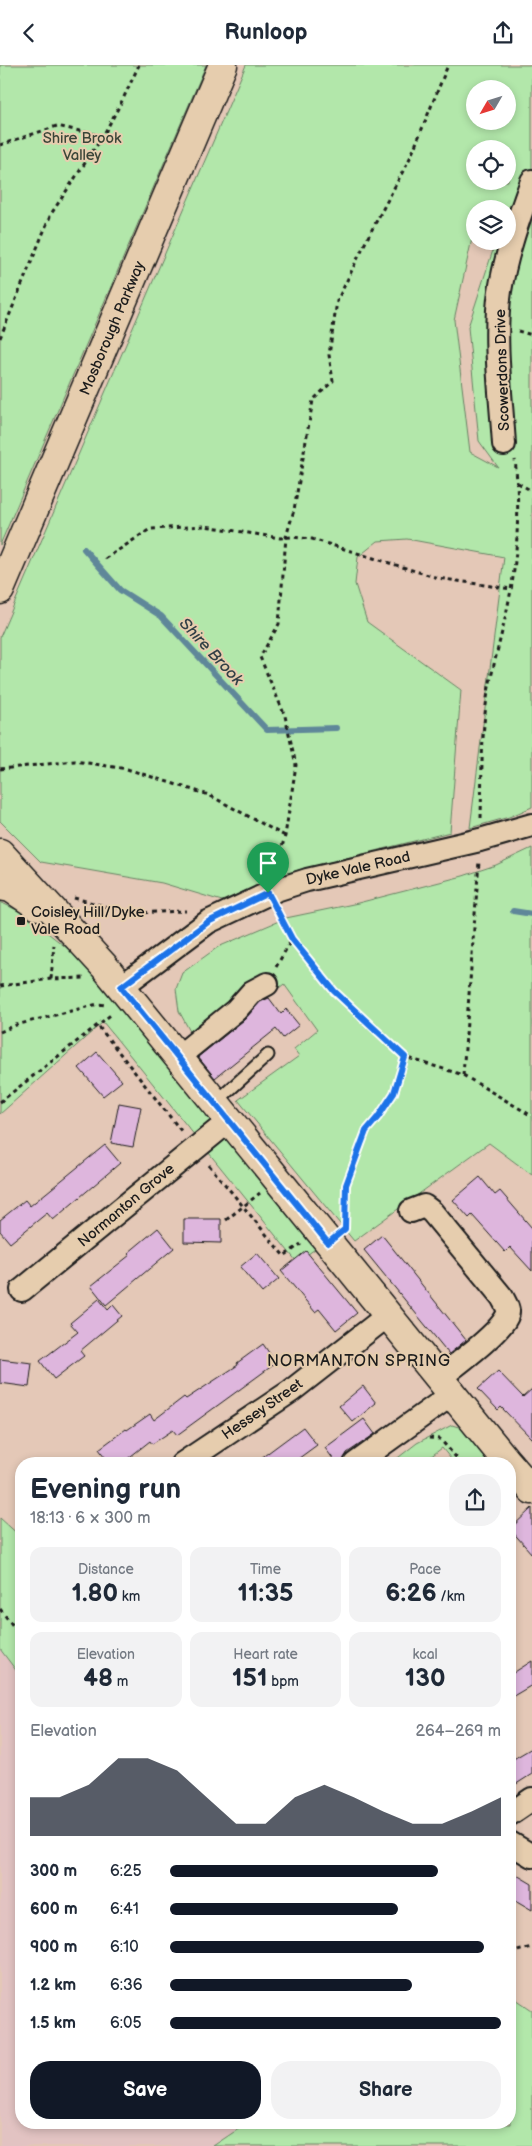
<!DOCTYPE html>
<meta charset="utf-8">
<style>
body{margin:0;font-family:"Balsamiq Sans",sans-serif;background:#f2f2f3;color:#1f2937;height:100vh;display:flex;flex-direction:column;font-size:19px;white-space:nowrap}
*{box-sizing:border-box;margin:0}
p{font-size:16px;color:#747a83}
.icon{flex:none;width:28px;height:28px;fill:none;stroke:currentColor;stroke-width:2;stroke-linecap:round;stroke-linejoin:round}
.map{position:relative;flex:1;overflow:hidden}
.sheet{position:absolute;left:15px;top:1392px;width:501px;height:672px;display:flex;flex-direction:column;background:#fff;border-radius:20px;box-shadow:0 2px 8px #0003}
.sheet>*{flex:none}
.needle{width:32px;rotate:231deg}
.buttons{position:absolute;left:466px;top:15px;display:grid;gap:10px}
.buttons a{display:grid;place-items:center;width:50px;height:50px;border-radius:50%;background:#fff;box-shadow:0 2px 8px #0003;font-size:25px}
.pin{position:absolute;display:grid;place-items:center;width:42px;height:42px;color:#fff;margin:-51px -21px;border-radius:50% 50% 50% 0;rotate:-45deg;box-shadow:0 0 5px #0007}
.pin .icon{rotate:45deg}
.round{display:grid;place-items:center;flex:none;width:52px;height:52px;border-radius:20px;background:#f2f2f3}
.overview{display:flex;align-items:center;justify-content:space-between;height:85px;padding:0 15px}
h1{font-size:28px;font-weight:600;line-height:38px}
.figures{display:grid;grid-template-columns:repeat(3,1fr);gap:8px;height:85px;padding:5px 15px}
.figures div{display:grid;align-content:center;border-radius:12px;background:#f2f2f3;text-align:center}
.figures b{font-size:25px;font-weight:600}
.figures small{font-size:14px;font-weight:400}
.figures p{font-size:14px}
.chart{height:140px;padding:10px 15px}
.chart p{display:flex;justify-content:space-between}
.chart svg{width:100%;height:90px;margin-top:5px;fill:#111827;opacity:.7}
.cta{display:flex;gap:10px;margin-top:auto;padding:10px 15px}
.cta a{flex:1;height:58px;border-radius:20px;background:#111827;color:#fff;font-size:20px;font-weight:600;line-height:58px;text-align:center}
.cta a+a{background:#f2f2f3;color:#1f2937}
ul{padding:0 15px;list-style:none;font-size:16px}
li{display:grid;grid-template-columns:80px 60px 1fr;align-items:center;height:38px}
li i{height:12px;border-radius:6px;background:#111827}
header{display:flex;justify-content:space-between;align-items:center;height:65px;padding:0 15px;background:#fff;font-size:22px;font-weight:600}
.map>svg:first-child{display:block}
</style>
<header><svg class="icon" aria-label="back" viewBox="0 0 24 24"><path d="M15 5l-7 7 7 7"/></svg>Runloop<svg class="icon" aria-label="share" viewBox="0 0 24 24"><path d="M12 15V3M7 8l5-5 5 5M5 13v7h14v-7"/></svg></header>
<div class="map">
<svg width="532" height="2081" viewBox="0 0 532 2081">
<rect width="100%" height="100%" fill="#e4c8b7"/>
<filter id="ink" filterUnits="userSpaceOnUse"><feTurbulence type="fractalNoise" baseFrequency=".02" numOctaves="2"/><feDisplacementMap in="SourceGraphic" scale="10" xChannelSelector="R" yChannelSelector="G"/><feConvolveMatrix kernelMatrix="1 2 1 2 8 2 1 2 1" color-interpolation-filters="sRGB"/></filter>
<g filter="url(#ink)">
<polygon fill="#e2c3c2" points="0,1584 21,1612 21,2059 246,2059 213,2081 0,2081"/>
<g fill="#b2e7aa" stroke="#678263" fill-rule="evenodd">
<polygon points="0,0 206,0 0,480"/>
<path d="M246,0h286v742l-23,10 -39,11 34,-271 -97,-18 -29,2 -20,16 -3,27 12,38 94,68 -11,142 -163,41 -65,28 -60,-18 -121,-21 -41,-41v-184zM475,24h33v32h-33zM475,84h33v32h-33zM475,144h33v32h-12l-28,86 11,114 19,26 -28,-15 -16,-132 21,-95z"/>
<polygon points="532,783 532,1110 489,1078 354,1176 238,1035 299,991 294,984 317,965 284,919 201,987 179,946 176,924 182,908 218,882 286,853 358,838 463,811 496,800"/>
<polygon points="0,837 21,847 81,894 322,1179 297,1197 103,957 0,1049"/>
<polygon points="452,1360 465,1364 494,1399 455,1399 442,1383 421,1399 390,1399 417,1378"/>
<polygon points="0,1453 21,1472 21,1612 0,1584"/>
<polygon points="510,1930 532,1945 532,2081 213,2081 246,2059 510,2059"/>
</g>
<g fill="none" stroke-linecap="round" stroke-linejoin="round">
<g stroke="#5f8799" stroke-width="6">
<polyline points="84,484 120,525 161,551 267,665 336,663"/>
<polyline points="513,846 532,849"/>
</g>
</g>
<g fill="#deb6dd" stroke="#1c1c1c">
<polygon points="269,933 281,949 286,944 299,960 283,973 276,964 215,1013 198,992 244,955 260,937"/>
<polygon points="97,987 122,1016 103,1031 79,1003"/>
<polygon points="119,1038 141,1042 133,1082 111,1078"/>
<polygon points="105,1080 120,1098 53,1155 47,1148 10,1178 0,1166 0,1155 25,1135 30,1141"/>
<polygon points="480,1112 495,1130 500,1126 532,1163 532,1206 510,1182 505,1187 472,1150 469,1153 453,1135"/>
<polygon points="184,1154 221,1154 221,1178 184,1177"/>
<polygon points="158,1163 174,1183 106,1240 91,1221 130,1190 128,1188"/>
<polygon points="382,1170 466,1275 449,1289 364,1185"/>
<polygon points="306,1186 357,1248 336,1265 319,1244 315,1247 281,1206"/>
<polygon points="257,1188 279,1214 262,1228 240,1202"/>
<polygon points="99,1234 108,1245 113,1240 122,1251 80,1286 84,1291 54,1314 40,1296 78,1267 70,1258"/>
<polygon points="263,1279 276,1298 177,1370 173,1365 152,1379 150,1376 126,1395 125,1399 110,1399 99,1384 126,1364 127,1365 150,1349 154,1355 184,1332 186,1334 238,1300 237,1298"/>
<polygon points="0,1294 32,1298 29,1322 0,1318"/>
<polygon points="498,1306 523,1332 532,1324 532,1374 501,1342 498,1345 478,1324"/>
<polygon points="363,1321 376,1338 353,1357 339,1341"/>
<polygon points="364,1354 375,1369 347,1388 342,1398 337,1399 325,1383"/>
<polygon points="303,1362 317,1380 291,1399 253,1399"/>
<polygon points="532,1443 532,1489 510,1464"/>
<polygon points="532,1596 532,1620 510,1633 510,1610"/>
<polygon points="532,1683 532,1709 510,1723 510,1696"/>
<polygon points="510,1806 532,1819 532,1845 510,1832"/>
</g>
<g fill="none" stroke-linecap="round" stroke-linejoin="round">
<defs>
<polyline id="service" points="215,1038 268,990"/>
<g id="minor">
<path d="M504,379c-3,-48 -11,-106 -4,-153 6,-37 19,-74 32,-110"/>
<polyline points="121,922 208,857 276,825 307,815 480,775 532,760"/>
<polyline points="178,992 236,945 252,927 267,919"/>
<path d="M411,1146l13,-5 8,6 70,85c2,4 6,10 6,14 2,15 -56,57 -70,68"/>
<polyline points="22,1225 229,1056"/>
<polyline points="182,1399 291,1326 387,1251"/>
<polyline points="355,1399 451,1330"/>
<polyline points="510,1749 532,1734"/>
<polyline points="510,1778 532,1791"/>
</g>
<g id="secondary">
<polyline points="0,788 104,901 509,1399"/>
<polyline points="0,821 11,823 38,841"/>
<polyline points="510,1400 532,1425"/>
</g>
<polyline id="trunk" points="0,525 223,0"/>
</defs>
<use href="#service" stroke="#1c1c1c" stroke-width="15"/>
<use href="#minor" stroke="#1c1c1c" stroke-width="26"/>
<use href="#secondary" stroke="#1c1c1c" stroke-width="31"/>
<use href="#trunk" stroke="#1c1c1c" stroke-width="31"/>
<g stroke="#1c1c1c" stroke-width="3" stroke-dasharray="4 4" stroke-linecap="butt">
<polyline points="0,80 57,61 102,71"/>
<polyline points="518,266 532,270"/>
<polyline points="0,273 51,149 103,71 123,34 139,0"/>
<polyline points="518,418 532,426"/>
<polyline points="105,494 150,464 205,461 280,473 291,472 312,474 438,513 511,524"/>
<polyline points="0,704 75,696 127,704 209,730 285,771"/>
<path d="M481,753c1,-42 0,-85 7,-126 6,-31 15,-61 21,-92 9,-42 11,-99 6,-140"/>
<polyline points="276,804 285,771 296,700 285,651 260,592 279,559 286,472 294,445 313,335 333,316 329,290 337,236 368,172 411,91 448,0"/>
<polyline points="74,833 131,848 186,846"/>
<polyline points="278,846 292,874 334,926 405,992 463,1010 532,1051"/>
<polyline points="276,902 292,874"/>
<polyline points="51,914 54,880"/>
<polyline points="0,921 51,914 84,913"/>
<polyline points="99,962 182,1067"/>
<polyline points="0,967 16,960 98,939 105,940"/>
<polyline points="463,1010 479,796"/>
<polyline points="0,1037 113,948"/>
<polyline points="209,1100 284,1191 301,1179"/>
<polyline points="226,1155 260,1128"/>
<polyline points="346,1159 346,1120 366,1066 378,1052 394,1028 405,992"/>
<polyline points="429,1373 440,1374 462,1399"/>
<polyline points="0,1544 21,1571"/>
<polyline points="510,1888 532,1882"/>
</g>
<use href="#service" stroke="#e6cdae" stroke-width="11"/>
<use href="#minor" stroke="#e6cdae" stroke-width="22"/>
<use href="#secondary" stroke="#e6cdae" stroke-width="28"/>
<use href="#trunk" stroke="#e6cdae" stroke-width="28"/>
</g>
</g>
<g fill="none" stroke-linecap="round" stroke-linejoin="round" filter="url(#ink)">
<defs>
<polygon id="route" points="268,828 292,874 334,926 405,992 394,1028 378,1052 366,1066 346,1120 345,1164 328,1178 121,922 208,857"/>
</defs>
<use href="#route" stroke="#fff" stroke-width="10"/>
<use href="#route" stroke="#1a73e8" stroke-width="6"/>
</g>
<rect fill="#1c1c1c" stroke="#e6cdae" stroke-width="2" x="16" y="851" width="10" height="10" rx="2.5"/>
<g text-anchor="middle" stroke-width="4" stroke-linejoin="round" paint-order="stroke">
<g font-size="15" fill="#3a4538" stroke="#e6cdae">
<text x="82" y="78">Shire Brook<tspan x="82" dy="17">Valley</tspan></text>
</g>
<g font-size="15" fill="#1c1c1c" stroke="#e6cdae">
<text transform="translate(112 263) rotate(-67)" y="5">Mosborough Parkway</text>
<text transform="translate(502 305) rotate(-92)" y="5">Scowerdons Drive</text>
<text transform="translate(358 803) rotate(-13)" y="5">Dyke Vale Road</text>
<text transform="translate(126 1140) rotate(-40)" y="5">Normanton Grove</text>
<text transform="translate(262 1344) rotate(-35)" y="5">Hessey Street</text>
</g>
<g font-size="15" fill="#1c1c1c" stroke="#e6cdae" text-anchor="start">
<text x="31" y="852">Coisley Hill/Dyke<tspan x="31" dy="17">Vale Road</tspan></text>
</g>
<g font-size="16" font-style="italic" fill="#324046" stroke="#e6cdae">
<text transform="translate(212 586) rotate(47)" y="6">Shire Brook</text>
</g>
<g font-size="16" letter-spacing="1" fill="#1c1c1c" stroke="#e6cdae">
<text x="359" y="1301">NORMANTON SPRING</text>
</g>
</g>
</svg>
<div class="buttons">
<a><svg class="needle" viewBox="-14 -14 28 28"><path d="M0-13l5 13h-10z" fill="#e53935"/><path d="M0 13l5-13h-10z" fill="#747a83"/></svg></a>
<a><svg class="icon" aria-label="locate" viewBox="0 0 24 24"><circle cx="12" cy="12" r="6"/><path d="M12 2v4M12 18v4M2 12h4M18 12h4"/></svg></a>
<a><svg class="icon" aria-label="layers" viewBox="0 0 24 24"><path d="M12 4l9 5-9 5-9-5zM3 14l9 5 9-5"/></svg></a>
</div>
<div class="pin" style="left:268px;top:828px;background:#1e9e55"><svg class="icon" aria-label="arrive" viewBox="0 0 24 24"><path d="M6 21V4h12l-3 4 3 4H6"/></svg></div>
<section class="sheet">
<div class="overview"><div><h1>Evening run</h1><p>18:13 · 6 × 300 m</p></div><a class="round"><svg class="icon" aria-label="share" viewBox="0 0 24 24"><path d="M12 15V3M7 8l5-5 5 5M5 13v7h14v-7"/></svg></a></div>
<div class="figures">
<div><p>Distance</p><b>1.80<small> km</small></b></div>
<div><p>Time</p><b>11:35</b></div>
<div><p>Pace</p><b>6:26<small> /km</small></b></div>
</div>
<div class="figures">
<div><p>Elevation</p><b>48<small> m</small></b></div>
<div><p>Heart rate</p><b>151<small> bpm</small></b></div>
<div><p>kcal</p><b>130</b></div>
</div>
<div class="chart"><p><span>Elevation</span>264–269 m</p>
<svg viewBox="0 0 160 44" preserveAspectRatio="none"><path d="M0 44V25L10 25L20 19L30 6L40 6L50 12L60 25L70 38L80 38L90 25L100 19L110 25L120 32L130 38L140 38L150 32L160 25V44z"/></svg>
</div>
<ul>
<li><b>300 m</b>6:25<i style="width:81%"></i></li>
<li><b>600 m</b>6:41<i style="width:69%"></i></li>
<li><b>900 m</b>6:10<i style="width:95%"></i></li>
<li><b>1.2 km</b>6:36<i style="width:73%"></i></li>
<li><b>1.5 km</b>6:05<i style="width:100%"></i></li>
</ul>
<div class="cta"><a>Save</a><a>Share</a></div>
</section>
</div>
